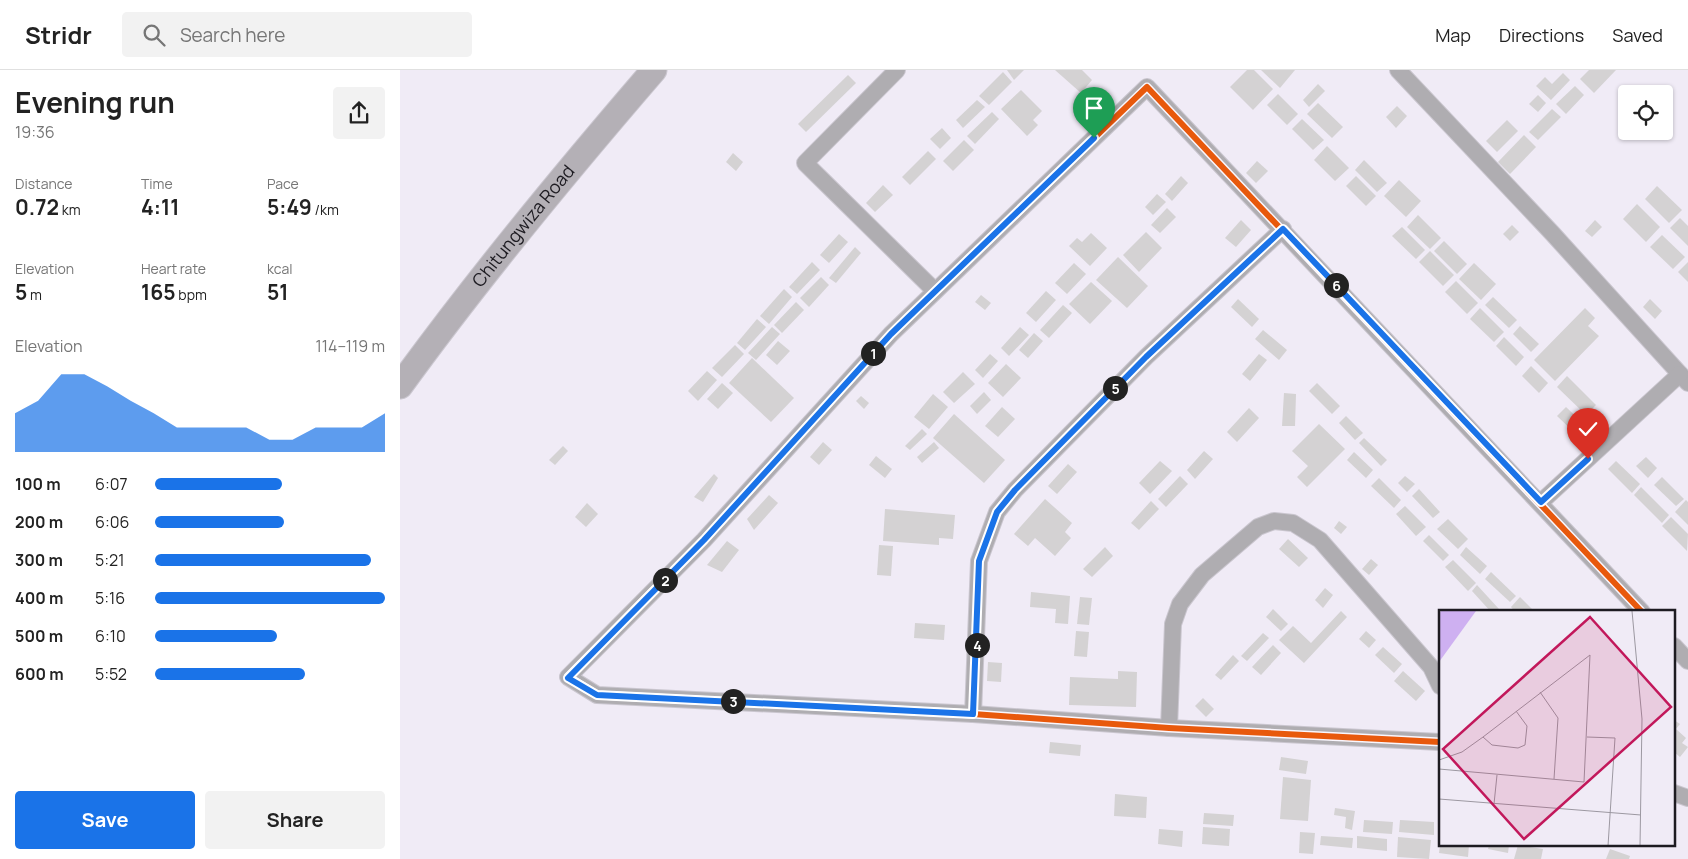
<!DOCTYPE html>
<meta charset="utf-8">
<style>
body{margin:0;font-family:Manrope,sans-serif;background:#f2f2f2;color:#222;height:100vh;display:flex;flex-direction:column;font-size:19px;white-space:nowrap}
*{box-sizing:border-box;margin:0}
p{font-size:16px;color:#767676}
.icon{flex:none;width:28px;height:28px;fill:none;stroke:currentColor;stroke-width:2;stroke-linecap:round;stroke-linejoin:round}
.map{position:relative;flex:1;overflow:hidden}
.panel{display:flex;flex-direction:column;background:#fff;width:400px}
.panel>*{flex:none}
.fabs{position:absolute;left:1218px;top:15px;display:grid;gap:10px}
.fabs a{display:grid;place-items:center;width:55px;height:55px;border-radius:5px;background:#fff;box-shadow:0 1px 4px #0004;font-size:25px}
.pin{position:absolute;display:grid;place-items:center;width:42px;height:42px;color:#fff;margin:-51px -21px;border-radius:50% 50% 50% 0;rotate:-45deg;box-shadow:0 0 5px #0007}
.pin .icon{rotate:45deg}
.km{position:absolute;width:25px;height:25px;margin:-12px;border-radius:50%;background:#222;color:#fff;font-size:14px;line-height:25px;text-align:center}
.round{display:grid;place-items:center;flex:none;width:52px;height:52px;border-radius:5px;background:#f2f2f2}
.overview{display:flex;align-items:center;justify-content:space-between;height:85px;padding:0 15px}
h1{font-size:28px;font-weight:700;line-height:38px}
.figures{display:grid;grid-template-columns:repeat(3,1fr);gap:8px;height:85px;padding:5px 15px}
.figures div{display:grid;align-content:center}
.figures b{font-size:21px;font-weight:700}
.figures small{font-size:14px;font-weight:400}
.figures p{font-size:14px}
.chart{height:140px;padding:10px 15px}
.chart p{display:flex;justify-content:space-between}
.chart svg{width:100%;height:90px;margin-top:5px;fill:#1a73e8;opacity:.7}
.action{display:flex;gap:10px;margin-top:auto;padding:10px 15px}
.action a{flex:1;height:58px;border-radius:5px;background:#1a73e8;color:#fff;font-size:20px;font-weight:700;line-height:58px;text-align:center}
.action a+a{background:#f2f2f2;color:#222}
ul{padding:0 15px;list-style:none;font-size:16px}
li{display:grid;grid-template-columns:80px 60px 1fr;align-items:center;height:38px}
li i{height:12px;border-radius:6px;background:#1a73e8}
header{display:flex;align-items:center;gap:30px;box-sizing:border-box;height:70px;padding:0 25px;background:#fff;border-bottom:1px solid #e0e0e0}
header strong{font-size:24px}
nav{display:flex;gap:28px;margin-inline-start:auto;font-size:18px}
.search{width:350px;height:45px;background:#f2f2f2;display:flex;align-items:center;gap:12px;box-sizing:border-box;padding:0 18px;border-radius:5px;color:#767676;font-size:19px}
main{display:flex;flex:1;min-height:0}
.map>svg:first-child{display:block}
</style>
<header>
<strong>Stridr</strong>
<div class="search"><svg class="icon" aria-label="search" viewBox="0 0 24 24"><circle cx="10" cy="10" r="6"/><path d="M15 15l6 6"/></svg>Search here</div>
<nav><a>Map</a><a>Directions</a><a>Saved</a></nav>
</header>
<main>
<section class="panel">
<div class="overview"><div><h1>Evening run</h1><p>19:36</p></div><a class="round"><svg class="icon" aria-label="share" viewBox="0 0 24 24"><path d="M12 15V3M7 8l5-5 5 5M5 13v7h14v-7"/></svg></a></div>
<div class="figures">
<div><p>Distance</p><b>0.72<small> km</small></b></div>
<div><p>Time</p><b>4:11</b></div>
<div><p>Pace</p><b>5:49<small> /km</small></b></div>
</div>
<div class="figures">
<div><p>Elevation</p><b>5<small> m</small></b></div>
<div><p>Heart rate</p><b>165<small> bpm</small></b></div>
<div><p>kcal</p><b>51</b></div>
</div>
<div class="chart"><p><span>Elevation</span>114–119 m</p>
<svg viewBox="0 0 160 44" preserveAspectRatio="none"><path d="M0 44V25L10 19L20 6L30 6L40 12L50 19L60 25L70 32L80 32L90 32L100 32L110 38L120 38L130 32L140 32L150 32L160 25V44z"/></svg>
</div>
<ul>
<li><b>100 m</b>6:07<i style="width:55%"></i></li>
<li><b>200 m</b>6:06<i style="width:56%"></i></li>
<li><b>300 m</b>5:21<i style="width:94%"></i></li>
<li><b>400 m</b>5:16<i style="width:100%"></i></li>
<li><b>500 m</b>6:10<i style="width:53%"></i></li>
<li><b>600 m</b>5:52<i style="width:65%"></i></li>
</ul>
<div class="action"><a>Save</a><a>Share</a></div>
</section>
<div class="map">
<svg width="1288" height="789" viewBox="0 0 1288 789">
<rect width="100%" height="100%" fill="#f0ebf6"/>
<g fill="#d4d2d3">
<polygon points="607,0 624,0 614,10"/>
<polygon points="655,0 682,0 692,10 681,23"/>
<polygon points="847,0 854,0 873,19 853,40 830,17"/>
<polygon points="861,0 895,0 880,18"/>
<polygon points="1189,0 1216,0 1194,23 1180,9"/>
<polygon points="603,2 612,12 589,35 579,26"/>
<polygon points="1163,3 1170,10 1151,30 1136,16 1145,7 1152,14"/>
<polygon points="448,5 456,13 406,62 398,54"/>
<polygon points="918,14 925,21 909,37 903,30"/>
<polygon points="1175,16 1184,25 1166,44 1156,34"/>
<polygon points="621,20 642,41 633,50 638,55 627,66 601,39"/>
<polygon points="878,24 898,44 887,55 867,35"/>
<polygon points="1138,25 1146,33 1138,42 1129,34"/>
<polygon points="577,30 585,37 563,58 556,50"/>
<polygon points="918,33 943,57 932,68 907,44"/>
<polygon points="997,36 1007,46 996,58 986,47"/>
<polygon points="1152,39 1161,47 1138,70 1129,62"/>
<polygon points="592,42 599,49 575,74 567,66"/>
<polygon points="902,49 924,70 913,80 892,59"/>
<polygon points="1107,50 1118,61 1097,82 1086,71"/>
<polygon points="542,58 551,68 540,79 530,69"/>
<polygon points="1124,65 1136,77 1110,104 1098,92"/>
<polygon points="564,70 574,80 553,101 543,91"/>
<polygon points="927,76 949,98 935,111 914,90"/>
<polygon points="528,81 536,89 510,115 502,107"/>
<polygon points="333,83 343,92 336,101 326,92"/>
<polygon points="964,90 987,113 977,122 955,100"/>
<polygon points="857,91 868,101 856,113 846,103"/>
<polygon points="781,106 788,113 772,131 765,124"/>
<polygon points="956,106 976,126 966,136 946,116"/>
<polygon points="999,110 1021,131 1006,147 984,126"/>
<polygon points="483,115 493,125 475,142 466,133"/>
<polygon points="1257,116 1282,140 1269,153 1245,129"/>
<polygon points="757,124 766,132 753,145 745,137"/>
<polygon points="1237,134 1260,157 1246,172 1223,149"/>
<polygon points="767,138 776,147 760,163 751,155"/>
<polygon points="1018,145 1041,168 1030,179 1007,157"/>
<polygon points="1280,148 1288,156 1288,176 1270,158"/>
<polygon points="841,150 851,160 836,177 825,168"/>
<polygon points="1195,150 1202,157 1192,167 1185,161"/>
<polygon points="1112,155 1119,162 1110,171 1103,164"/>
<polygon points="1002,157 1025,180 1016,189 992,166"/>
<polygon points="746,162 762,178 739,202 723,185"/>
<polygon points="691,163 707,178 690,196 669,176 677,168 682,172"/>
<polygon points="439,164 448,172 429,193 420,185"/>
<polygon points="1262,165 1285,187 1273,199 1250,177"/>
<polygon points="1044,171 1067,194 1057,204 1034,181"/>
<polygon points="455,177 461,183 436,213 429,208"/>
<polygon points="1030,181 1054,205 1043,216 1019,192"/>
<polygon points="718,187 748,216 727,238 696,210"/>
<polygon points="412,192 420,200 397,224 389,217"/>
<polygon points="1288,192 1288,212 1278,202"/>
<polygon points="674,193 686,204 667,224 655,213"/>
<polygon points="1074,193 1096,214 1081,230 1059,209"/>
<polygon points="421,207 429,215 409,237 400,228"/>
<polygon points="1056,211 1078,233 1067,244 1045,222"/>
<polygon points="691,212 712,231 690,254 669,234"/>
<polygon points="384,219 392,227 369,254 360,246"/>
<polygon points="646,221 656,230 636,252 626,243"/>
<polygon points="581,225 591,233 585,240 575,232"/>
<polygon points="1093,227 1117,250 1109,258 1085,235"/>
<polygon points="838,229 859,249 852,257 831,237"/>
<polygon points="1250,229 1262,241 1255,249 1243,237"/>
<polygon points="396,232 404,240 382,263 374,255"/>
<polygon points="663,235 672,243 649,268 640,260"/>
<polygon points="1080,238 1104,262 1094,272 1070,249"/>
<polygon points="1185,238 1195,248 1188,256 1199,266 1155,311 1134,290"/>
<polygon points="357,249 366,257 345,280 337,273"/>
<polygon points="1120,256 1139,274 1131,282 1113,264"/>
<polygon points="372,257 380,264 356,290 348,283"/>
<polygon points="620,257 629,265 609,286 601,278"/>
<polygon points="863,260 887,280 879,290 855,269"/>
<polygon points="634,263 643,271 628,288 619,280"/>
<polygon points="1104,267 1124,287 1116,296 1096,276"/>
<polygon points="378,271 390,281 377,295 366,285"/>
<polygon points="335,275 344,284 322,307 312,298"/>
<polygon points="590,284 598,291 583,308 575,300"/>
<polygon points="859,284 867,290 850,311 842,304"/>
<polygon points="352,288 394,328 371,352 329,313"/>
<polygon points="606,294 621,308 603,327 588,313"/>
<polygon points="1131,296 1148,313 1139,323 1122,306"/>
<polygon points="307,301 317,310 298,331 288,321"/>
<polygon points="563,302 575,314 554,333 543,322"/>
<polygon points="1167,306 1196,335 1186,345 1157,317"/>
<polygon points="322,313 333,323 318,339 307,329"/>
<polygon points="917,313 940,336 932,344 909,321"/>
<polygon points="584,322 591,330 577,344 570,336"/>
<polygon points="884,323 896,324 895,356 882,356"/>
<polygon points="533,324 548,337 529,359 514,347"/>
<polygon points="461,326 469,333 464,339 456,331"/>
<polygon points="602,337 615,349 598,367 585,356"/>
<polygon points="1166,337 1187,357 1178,366 1157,346"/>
<polygon points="849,338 859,348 837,372 827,362"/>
<polygon points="554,344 605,390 584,413 533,368"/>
<polygon points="946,346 963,363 955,370 939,353"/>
<polygon points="919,354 945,379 907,417 897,407 908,396 892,381"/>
<polygon points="522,359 527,364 510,380 505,376"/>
<polygon points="964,368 987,390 981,396 959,373"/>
<polygon points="423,372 432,380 419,395 410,387"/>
<polygon points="534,372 539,378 522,393 517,387"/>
<polygon points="163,376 168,381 155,395 149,390"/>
<polygon points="804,381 813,389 795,409 787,400"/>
<polygon points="954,382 973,400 966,408 947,390"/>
<polygon points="476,386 492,399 485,408 469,395"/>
<polygon points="1246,387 1257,398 1248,408 1236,396"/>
<polygon points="760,391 772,401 750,424 739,413"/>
<polygon points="1216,391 1240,414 1232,423 1208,399"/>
<polygon points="668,394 677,402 657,424 648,416"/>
<polygon points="314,404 318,408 303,432 294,427"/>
<polygon points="780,406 788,414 766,437 758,429"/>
<polygon points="1005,406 1015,414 1007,422 998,413"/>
<polygon points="1262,407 1284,429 1276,436 1254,415"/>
<polygon points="979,408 1001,430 994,438 971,416"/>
<polygon points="1241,417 1269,445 1262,453 1234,425"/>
<polygon points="1019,419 1040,442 1033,448 1012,426"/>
<polygon points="369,425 378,433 354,460 347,449"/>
<polygon points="645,429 672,453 665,462 671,468 655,486 635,468 628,476 614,464"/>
<polygon points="1286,430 1288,432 1288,455 1275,442"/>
<polygon points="751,431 759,439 739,460 731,453"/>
<polygon points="187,433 198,444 186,457 175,447"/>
<polygon points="1005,436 1026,457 1016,466 996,444"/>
<polygon points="485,439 555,445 553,469 539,468 539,475 483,471"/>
<polygon points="1271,447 1288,464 1287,481 1262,456"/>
<polygon points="1048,449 1068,469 1058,479 1037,459"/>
<polygon points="939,451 947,457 941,464 934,458"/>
<polygon points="1029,465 1049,485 1043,491 1023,471"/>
<polygon points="888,469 908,488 899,497 879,479"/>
<polygon points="327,471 339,480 322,502 307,495"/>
<polygon points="479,475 493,476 491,506 477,505"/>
<polygon points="705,477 713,486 692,507 683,499"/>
<polygon points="1066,477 1087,496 1080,504 1060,485"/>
<polygon points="971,489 978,495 969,505 962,499"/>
<polygon points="1053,490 1076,513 1068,521 1045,497"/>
<polygon points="1091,502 1116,526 1110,532 1085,509"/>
<polygon points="1077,515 1099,539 1096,542 1091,542 1072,521"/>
<polygon points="925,518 933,525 923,538 915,530"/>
<polygon points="631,522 670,526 668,554 655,553 656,539 630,537"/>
<polygon points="680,527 692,528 689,555 677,554"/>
<polygon points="1120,527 1135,542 1115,542 1111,537"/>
<polygon points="873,539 888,554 881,561 866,547"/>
<polygon points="941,541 947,547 904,593 879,570 893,556 911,573"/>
<polygon points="515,553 545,555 544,570 514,568"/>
<polygon points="676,561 689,562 687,587 674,586"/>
<polygon points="966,561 976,570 969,578 959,569"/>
<polygon points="863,563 869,568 847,591 841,586"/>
<polygon points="873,575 881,583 861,605 852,597"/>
<polygon points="983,577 1002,594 994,603 975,585"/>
<polygon points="833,585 839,591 821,610 815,605"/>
<polygon points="588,592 602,593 601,612 587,611"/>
<polygon points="718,601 737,602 736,637 669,635 670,607 718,609"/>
<polygon points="1003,601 1025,621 1016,631 994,611"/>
<polygon points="803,628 814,639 806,647 795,636"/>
<polygon points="1274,650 1280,654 1276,659 1286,668 1282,673 1288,677 1280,687 1274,682"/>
<polygon points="650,672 681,675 680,686 649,683"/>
<polygon points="881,687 908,691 906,704 879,700"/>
<polygon points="883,707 911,710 908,751 880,749"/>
<polygon points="715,724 747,727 746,748 714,746"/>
<polygon points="935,738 955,741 952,760 945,758 946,747 934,745"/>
<polygon points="804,743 834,745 833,756 803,754"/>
<polygon points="964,750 993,752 992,764 963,762"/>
<polygon points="1000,750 1034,752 1034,765 999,762"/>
<polygon points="803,757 830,759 829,776 802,774"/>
<polygon points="759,759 783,761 782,777 758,774"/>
<polygon points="900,762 915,763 913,784 899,783"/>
<polygon points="921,766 953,768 952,778 920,775"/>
<polygon points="957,766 987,769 987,781 957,778"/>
<polygon points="998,767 1031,770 1029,789 997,787"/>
<polygon points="1040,775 1069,775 1068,787 1039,783"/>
<polygon points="1089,775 1109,775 1108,783 1088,779"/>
<polygon points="1118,775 1143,779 1141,789 1114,789"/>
<polygon points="1210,779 1230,786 1229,789 1206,789"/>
</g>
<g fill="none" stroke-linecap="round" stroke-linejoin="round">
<defs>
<g id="minor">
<polyline points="497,0 405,93 535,221"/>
<polyline points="998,0 1152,163 1288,313"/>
<polyline points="1141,432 1280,304"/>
<polyline points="1274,576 1288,591"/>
<polyline points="573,644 579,491 597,442 615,420 746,287 883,159"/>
<polyline points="769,658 773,554 780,534 802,505 858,457 874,451 893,453 920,470 1031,597 1040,616"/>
<polyline points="1040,672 769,658 573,644 197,625 168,607 304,470 491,264 747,17 1242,542"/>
<polyline points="1274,723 1288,728"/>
</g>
<g id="primary">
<path id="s1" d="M0,316c79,-109 166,-214 254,-316"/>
</g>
</defs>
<use href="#minor" stroke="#cac6cf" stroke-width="18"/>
<use href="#primary" stroke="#cac6cf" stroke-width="27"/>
<use href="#minor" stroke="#afadb1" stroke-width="16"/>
<use href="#primary" stroke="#b4b0b6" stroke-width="25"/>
<defs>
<polyline id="cycleway" points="1040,672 769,658 573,644 197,625 168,607 304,470 491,264 747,17 1242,542"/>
</defs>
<use href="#cycleway" stroke="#faf7fe" stroke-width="9"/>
<use href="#cycleway" stroke="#e8590c" stroke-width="6"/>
</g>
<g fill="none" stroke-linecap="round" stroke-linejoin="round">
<defs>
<polyline id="route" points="694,68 491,264 304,470 168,608 197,625 573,644 579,491 597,442 615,420 746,287 883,159 1141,432 1188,389"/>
</defs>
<use href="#route" stroke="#fff" stroke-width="10"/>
<use href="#route" stroke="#1a73e8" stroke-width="6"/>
</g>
<g text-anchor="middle" stroke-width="4" stroke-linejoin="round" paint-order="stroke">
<g font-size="18" fill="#1d1b21" stroke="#faf7fe">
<text dy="6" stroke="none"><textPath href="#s1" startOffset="202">Chitungwiza Road</textPath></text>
</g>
</g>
<g transform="translate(1039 540)">
<rect width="236" height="236" fill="#f0ebf6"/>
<path d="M2,1h35l-37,51v-48z" fill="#ceb0f1"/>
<path fill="none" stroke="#9c98a1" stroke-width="1" d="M193,1l10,108 -2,127M101,82l18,26 -4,61M44,127l9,8 26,3 7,-3 2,-19 -11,-15M148,127l28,1 -7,108M0,150l23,-8 21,-15 107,-82 -6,127 -145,-13M0,189l202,16M55,194l3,-29"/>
<path fill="#c2185b" fill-opacity="0.15" stroke="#c2185b" stroke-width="2.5" d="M151,7l81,90 -147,132 -81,-90z"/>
<rect width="236" height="236" fill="none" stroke="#1d1b21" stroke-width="2.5"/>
</g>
</svg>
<div class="fabs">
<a><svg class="icon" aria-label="locate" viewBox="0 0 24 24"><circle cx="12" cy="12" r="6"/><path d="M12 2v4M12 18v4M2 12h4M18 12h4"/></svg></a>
</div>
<div class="pin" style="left:694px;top:68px;background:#1e9e55"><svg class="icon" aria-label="arrive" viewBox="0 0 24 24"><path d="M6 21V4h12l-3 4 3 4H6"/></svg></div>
<div class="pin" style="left:1188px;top:389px;background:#d93025"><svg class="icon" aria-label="check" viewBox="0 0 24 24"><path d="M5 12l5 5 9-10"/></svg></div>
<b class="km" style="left:473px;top:283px">1</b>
<b class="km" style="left:265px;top:510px">2</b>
<b class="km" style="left:333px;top:631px">3</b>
<b class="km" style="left:577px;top:575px">4</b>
<b class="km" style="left:715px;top:318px">5</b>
<b class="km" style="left:936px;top:215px">6</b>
</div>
</main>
